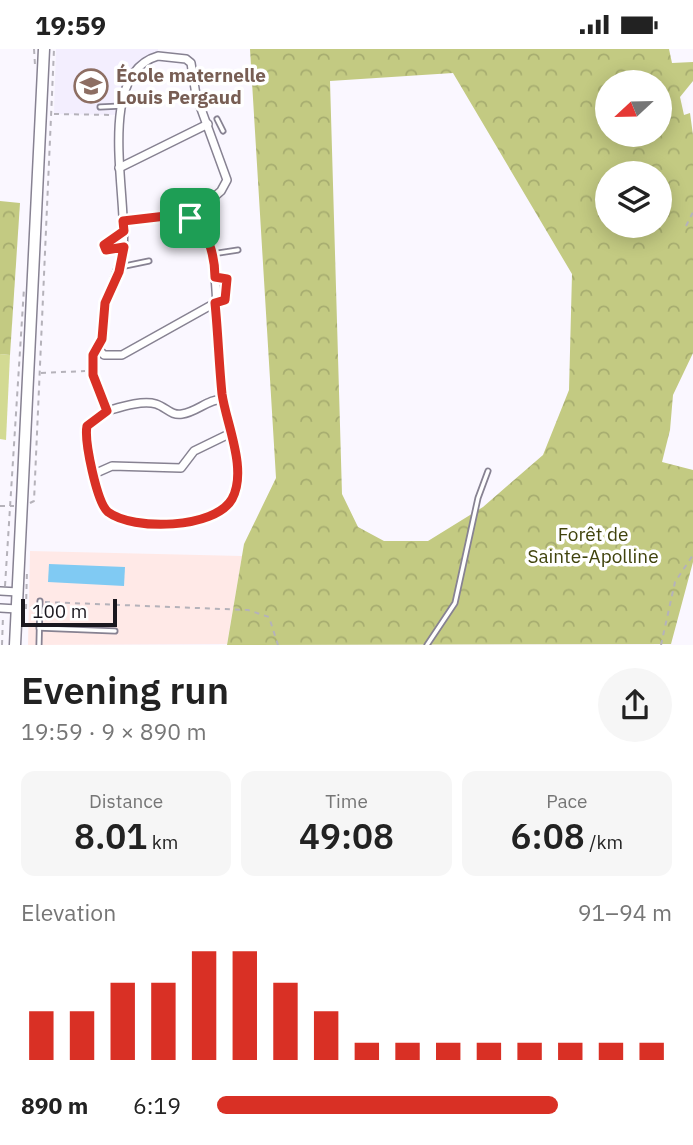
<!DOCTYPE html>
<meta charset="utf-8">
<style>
body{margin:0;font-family:"IBM Plex Sans",sans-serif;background:#f6f6f6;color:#222;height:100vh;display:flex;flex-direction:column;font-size:26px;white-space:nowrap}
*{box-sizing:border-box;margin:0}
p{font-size:23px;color:#767676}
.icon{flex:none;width:38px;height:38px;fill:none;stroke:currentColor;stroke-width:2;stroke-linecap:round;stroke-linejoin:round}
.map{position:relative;height:596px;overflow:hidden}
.panel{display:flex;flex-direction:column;background:#fff;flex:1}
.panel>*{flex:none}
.needle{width:46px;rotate:248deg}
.fabs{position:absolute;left:595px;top:21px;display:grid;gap:14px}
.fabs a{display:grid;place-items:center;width:77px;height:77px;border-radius:50%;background:#fff;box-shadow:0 4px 18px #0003;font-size:35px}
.scale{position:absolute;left:21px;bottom:18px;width:96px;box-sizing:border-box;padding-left:7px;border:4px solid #1b181f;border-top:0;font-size:19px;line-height:24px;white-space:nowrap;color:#1b181f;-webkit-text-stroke:5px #fff;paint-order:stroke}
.pin{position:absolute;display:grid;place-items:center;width:60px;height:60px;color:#fff;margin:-30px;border-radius:14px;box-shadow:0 4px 10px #0006}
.round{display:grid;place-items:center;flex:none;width:74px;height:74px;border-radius:37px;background:#f6f6f6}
.overview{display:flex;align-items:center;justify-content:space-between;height:119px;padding:0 21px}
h1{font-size:38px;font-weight:600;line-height:52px}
.stats{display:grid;grid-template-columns:repeat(3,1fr);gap:10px;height:119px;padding:7px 21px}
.stats div{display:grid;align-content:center;border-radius:14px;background:#f6f6f6;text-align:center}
.stats b{font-size:35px;font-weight:600}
.stats small{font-size:19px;font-weight:400}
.stats p{font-size:19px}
.chart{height:196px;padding:14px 21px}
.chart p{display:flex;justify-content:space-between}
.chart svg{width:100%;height:126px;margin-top:7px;stroke:#d93025;stroke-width:6}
ul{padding:0 21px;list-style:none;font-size:23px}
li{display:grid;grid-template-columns:112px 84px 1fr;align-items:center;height:52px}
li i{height:18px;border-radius:9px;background:#d93025}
.status{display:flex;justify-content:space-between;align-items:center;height:49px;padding:0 35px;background:#fff;direction:ltr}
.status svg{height:19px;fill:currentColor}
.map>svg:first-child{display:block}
</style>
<div class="status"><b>19:59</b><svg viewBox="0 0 49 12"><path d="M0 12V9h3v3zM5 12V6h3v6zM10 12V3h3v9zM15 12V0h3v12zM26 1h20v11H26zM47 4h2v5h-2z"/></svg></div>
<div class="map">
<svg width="693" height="596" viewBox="0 0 693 596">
<defs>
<pattern id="forest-crowns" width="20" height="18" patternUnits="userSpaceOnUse" patternTransform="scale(1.75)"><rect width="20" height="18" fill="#c3ca82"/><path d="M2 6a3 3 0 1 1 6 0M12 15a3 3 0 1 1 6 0" fill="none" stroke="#a7ad70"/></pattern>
</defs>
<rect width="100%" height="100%" fill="#faf7ff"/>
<polygon fill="#f3eefe" points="56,0 158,0 158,7 134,21 121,66 54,65"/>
<polygon fill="#ffe9e7" points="30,502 242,507 227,595 28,596"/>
<polygon fill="#d3da93" points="0,305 10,306 6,391 0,390"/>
<g fill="url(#forest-crowns)" fill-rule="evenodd">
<path d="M250,0h419l3,14 21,-1v19l-13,16 4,18 6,-2 3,22v218l-20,42 -3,35 -8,32 31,8v92l-22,82 -444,1 17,-101 32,-66zM453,24l119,201 -3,116 -26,65 -60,52 -55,34h-44l-26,-14 -16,-33 -12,-413zM607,33h53v53h-53zM607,124h53v53h-53z"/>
<polygon points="0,152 20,154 10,306 0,305"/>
</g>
<polygon fill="#80caf3" points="49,515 125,518 124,537 48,533"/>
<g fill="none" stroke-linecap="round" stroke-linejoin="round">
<defs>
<g id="service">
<polyline points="100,58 121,57"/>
<polyline points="217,70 223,82"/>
<polyline points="122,197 106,201 104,197 122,183"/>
<polyline points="212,205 238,201"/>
<polyline points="120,218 149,212"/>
<polyline points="216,228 227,230 225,251 217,254"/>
<polyline points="39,579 115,582"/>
<polyline points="39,596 40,552"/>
<polyline points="427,596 455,554 478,449 488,422"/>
</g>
<g id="minor">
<path d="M158,7l28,3 5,4 5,32 31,85 -6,11 -31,27 19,24 3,12c9,48 2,100 12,149 6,28 23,67 9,95 -16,32 -99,33 -124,14 -12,-9 -25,-71 -22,-86l20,-15c-5,-12 -13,-27 -14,-40 -2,-18 7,-20 9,-35 2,-10 1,-22 3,-32 5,-19 16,-35 18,-56 6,-47 -29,-174 35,-192z"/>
<polyline points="119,119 208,75"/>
<polyline points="123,172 166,167 190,169"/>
<polyline points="97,299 104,306 122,306 215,254"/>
<path d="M107,362c14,-4 35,-11 49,-7 10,3 15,12 26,10 15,-2 26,-15 41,-15"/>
<polyline points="94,425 112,417 181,419 194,402 231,384"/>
<polyline points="0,542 18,543"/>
<polyline points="0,559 17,560"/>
</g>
<polyline id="secondary" points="15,596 44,0"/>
</defs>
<use href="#service" stroke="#878292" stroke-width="7"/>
<use href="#minor" stroke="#878292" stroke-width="10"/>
<use href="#secondary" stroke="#878292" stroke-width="13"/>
<g stroke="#b5b2ba" stroke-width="2" stroke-dasharray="5 5" stroke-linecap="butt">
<polyline points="34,0 35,16"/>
<polyline points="54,65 112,66"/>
<polyline points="686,177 693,163"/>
<polyline points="41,324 85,322"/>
<polyline points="30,454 34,452 54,0"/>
<polyline points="0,457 14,457"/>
<polyline points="5,537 24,239"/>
<polyline points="45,553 248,561 269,568 278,596"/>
<polyline points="26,560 27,520"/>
<polyline points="2,596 3,567"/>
<polyline points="661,596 675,533 693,506"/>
</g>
<use href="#service" stroke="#fff" stroke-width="3.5"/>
<use href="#minor" stroke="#fff" stroke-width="7"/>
<use href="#secondary" stroke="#fff" stroke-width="10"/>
</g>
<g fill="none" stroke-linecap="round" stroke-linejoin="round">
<defs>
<path id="route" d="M166,167c7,0 16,0 22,2 20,6 27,41 27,59l12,2 -2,21 -10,3c3,30 4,61 7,91 4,29 26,76 10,105 -17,30 -99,32 -124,13 -11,-9 -24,-71 -21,-86l20,-15 -14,-36v-20l9,-16 3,-36 14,-31 5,-25 -18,3 -2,-5 20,-14 -1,-10z"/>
</defs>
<use href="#route" stroke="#fff" stroke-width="14"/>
<use href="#route" stroke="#d93025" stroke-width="9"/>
</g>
<defs>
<symbol id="school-ring" viewBox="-11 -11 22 22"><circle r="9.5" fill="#fff" stroke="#8d6e63" stroke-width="1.5"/><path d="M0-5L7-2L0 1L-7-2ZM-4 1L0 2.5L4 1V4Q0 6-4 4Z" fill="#8d6e63"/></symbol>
</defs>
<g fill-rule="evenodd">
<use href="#school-ring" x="72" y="18" width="38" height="38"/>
</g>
<g text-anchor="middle" stroke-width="7" stroke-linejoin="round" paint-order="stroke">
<g font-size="19" font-weight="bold" fill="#785e54" stroke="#fff" text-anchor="start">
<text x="116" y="33">École maternelle<tspan x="116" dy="22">Louis Pergaud</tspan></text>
</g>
<g font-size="19" fill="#40430c" stroke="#fff">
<text x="593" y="492">Forêt de<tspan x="593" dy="22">Sainte-Apolline</tspan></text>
</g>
</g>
</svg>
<div class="fabs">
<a><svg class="needle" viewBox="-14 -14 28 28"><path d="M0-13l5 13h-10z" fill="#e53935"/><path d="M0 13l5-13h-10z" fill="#767676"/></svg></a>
<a><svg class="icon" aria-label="layers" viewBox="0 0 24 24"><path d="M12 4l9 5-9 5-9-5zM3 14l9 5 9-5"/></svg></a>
</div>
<div class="scale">100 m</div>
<div class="pin" style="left:190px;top:169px;background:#1e9e55"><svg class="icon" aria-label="arrive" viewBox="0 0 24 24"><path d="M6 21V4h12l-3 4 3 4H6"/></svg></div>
</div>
<section class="panel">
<div class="overview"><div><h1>Evening run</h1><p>19:59 · 9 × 890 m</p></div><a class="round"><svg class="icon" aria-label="share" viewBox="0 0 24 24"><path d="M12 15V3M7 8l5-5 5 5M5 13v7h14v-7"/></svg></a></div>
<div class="stats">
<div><p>Distance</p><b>8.01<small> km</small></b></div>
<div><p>Time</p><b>49:08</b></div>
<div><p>Pace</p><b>6:08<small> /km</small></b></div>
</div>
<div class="chart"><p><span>Elevation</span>91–94 m</p>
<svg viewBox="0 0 160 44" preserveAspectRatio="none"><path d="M5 44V27M15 44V27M25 44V17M35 44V17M45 44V6M55 44V6M65 44V17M75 44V27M85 44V38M95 44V38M105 44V38M115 44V38M125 44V38M135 44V38M145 44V38M155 44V38"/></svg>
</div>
<ul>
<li><b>890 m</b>6:19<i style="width:75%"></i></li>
</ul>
</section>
